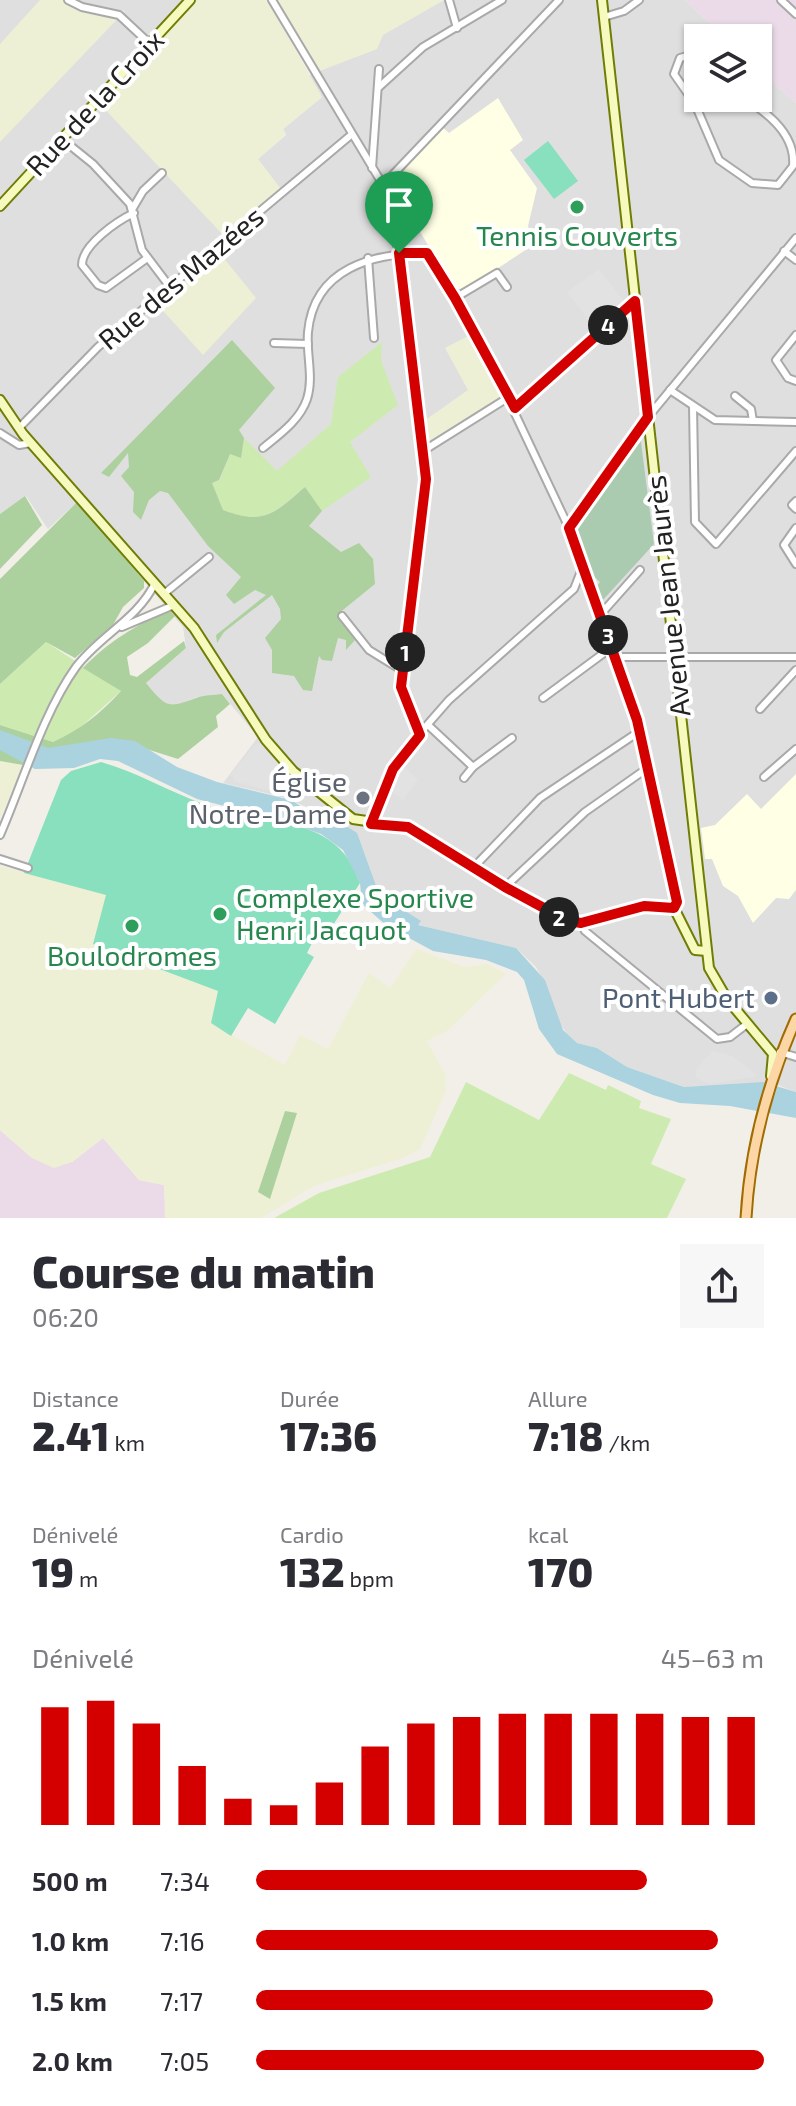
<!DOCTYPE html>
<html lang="fr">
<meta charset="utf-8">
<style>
body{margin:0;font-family:"Exo 2",sans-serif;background:#f7f7f7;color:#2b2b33;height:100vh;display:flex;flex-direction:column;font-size:30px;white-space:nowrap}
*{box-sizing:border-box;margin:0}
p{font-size:26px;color:#7c7c81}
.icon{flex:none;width:44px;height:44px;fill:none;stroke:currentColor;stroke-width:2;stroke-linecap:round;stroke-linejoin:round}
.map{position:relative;height:1218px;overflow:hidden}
.side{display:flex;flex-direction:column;background:#fff;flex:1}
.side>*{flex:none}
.controls{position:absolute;left:684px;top:24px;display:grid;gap:16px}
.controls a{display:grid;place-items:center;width:88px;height:88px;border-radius:0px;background:#fff;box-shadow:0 2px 6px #0004;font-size:40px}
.pin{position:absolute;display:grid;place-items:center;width:68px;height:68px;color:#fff;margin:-82px -34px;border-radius:50% 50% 50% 0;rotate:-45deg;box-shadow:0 0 8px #0007}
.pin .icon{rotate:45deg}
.km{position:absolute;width:40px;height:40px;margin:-20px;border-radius:50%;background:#222;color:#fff;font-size:22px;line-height:40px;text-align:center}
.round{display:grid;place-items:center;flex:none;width:84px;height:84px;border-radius:0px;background:#f7f7f7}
.overview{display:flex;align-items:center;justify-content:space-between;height:136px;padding:0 32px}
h1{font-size:44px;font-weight:800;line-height:60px}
.stats{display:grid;grid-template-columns:repeat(3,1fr);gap:12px;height:136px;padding:8px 32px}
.stats div{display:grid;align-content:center}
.stats b{font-size:40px;font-weight:800}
.stats small{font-size:22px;font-weight:400}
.stats p{font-size:22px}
.chart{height:224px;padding:16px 32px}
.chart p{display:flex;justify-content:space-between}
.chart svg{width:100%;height:144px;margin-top:8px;stroke:#d40000;stroke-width:6}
ul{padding:0 32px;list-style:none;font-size:26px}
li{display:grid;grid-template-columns:128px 96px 1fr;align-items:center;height:60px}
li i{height:20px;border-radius:10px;background:#d40000}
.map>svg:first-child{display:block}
</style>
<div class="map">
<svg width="796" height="1218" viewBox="0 0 796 1218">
<rect width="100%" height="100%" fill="#f2efe9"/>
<polygon fill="#e0dfdf" points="0,0 197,0 101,104 258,159 286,135 283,129 321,98 309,76 444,0 685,0 726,38 698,38 698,98 758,98 758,69 796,103 796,1092 775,1084 684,1087 627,1067 597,1048 577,1043 567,1034 556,1018 548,989 536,967 516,948 418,925 420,921 394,903 389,908 377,888 361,844 341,821 282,797 223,783 258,737 222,694 197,697 177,706 162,703 146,683 186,648 183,627 77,502 48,529 26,496 0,514"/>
<g fill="#ebdbe8">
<polygon points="685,0 796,0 796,103 758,69 758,38 726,38"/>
<polygon points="0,1130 32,1158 72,1162 103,1138 139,1180 164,1185 166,1218 0,1218"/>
</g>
<g fill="#ffffe5">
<polygon points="498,98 523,140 510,150 537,188 528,226 533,245 468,288 459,289 452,284 390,183 442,127 449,133"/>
<polygon points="796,774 796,890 789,899 776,898 753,923 738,896 723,886 712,859 705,859 701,828 715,825 747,794 761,809"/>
</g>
<g fill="#eef0d5">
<polygon points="40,0 72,0 88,6 125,11 0,142 0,44"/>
<polygon points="197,0 267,0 322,97 283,129 286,134 258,159 281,189 224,236 100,104"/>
<polygon points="276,0 444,0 383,35 377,49 317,72"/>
<polygon points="218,251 256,298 203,355 156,303"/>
<polygon points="472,334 504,397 427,445 424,421 468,390 445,348"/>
<polygon points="0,761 23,765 0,818"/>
<polygon points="0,866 107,895 93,944 218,991 211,1023 285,1065 300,1035 328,1049 369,973 390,988 416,949 465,967 487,964 506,974 447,1031 427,1041 445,1074 446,1091 420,1149 403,1158 314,1186 261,1218 165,1218 164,1185 139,1180 103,1138 72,1162 54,1168 32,1158 0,1130"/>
</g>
<g fill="#cdebb0">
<path d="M382,342l-1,18 17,45 -48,37 21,35 -49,34 -17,-24c-31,26 -42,39 -82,23l-11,-27 8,-3 10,-27 11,4 3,-19 33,33 54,-47 7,-47z"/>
<polygon points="46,642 121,691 74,733 53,742 0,725 0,684"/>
<polygon points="569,1073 606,1090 608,1085 641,1101 639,1108 671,1119 651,1164 686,1179 667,1218 274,1218 319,1193 430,1157 466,1082 539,1120"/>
</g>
<g fill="#add19e">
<path d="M232,340l43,48 -36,42 5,8 -3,20 -11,-4 -11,26 -7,3 11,27c41,16 52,3 82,-23l17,24 -13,15 32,26 18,-9 14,16 2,25 -37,30 17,26 -9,10v-10l-8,-2 -6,23 -10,-1 -3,-4 -7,35 -9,-1 -9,-14 -22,-3v-23l-7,-12 16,-19 -1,-10 -8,-14 -48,37 -7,11 -1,-8 50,-40 -11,-5 -21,14 -8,-9 15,-18 -33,-31 -40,-53 -8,-2 -11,9 -8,20 -8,-8 1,-20 -13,-16 8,-9 -1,-14 -19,24 -8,-4z"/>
<polygon points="25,496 42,525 0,569 0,514"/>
<polygon points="77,502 144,581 144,588 123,607 113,625 75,658 46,642 0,684 0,579"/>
<path d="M169,610l6,6 -27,27 -21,14 3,18 7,2 47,-36 2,7 -40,35c20,24 21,26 50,15 7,-3 18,-3 26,-4l8,10 -14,12 2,11 -40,32 -60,-19 -95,25 -23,-4v-36l53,17c27,-12 48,-29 68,-51l-38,-23c26,-27 52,-42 86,-58z"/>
<polygon points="285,1111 297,1113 270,1199 258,1192"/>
</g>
<polygon fill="#aacbaf" points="640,434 654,544 602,601 597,586 600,582 590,573 576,526"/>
<g fill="#88e0be">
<polygon points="548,141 578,181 554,199 524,160"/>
<path d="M101,762c36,10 67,29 102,42 59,23 133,7 157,79l-34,53 -9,-3 -10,20 7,4 -39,67 -27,-16 -17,28 -20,-13 7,-32 -125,-47 13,-49 -82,-22 37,-93 10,-9z"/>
</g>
<g fill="#e2e2e2">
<polygon points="390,206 401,206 415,248 401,248"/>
<polygon points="599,269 624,301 592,325 567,292"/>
<polygon points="256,744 261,744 297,784 286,795 233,781 234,777 229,776"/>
<polygon points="400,764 418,779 403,801 389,789"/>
<polygon points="712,1051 733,1056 758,1076 710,1084 696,1078 695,1070"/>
</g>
<polygon fill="#aad3df" points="0,730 48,748 111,738 135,741 177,767 217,782 291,800 305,809 317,807 357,833 377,888 389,907 393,903 421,921 418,925 516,948 545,980 563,1030 577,1043 597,1048 627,1067 684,1087 763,1082 796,1092 796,1118 730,1106 680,1103 653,1095 557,1054 539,1029 524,980 517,972 486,960 433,951 387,926 362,904 360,883 343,850 321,834 284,821 197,799 118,761 100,759 74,768 35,769 0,750"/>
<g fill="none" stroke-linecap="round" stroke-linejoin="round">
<defs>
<g id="street">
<polyline points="68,0 82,7 119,15 149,43"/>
<polyline points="272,0 383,185 404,276 426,489 401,687 420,735"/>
<polyline points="449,0 457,28"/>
<polyline points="781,0 796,14"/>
<polyline points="604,17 624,11 639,0"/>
<path d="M698,53l-18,5 -6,16 21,30 24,56 33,23 26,2 15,-19c3,-31 -26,-54 -50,-68"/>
<polyline points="379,87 423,47 502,0"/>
<polyline points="62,139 93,164 130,204 142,250 170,287"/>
<polyline points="372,168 379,69"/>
<polyline points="383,185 559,0"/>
<polyline points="133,208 143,191 162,173"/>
<path d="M134,213c-17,8 -52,32 -52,52l16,20 8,3 40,-29"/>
<polyline points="784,251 796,260"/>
<polyline points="368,258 374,338"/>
<polyline points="455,298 497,273 507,287"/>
<polyline points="796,335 776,360 788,378 796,381"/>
<polyline points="274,343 308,344"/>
<polyline points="670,390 715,420 796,422"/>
<polyline points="735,396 751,409 753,421"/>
<polyline points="693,406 695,522 716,544 796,451"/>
<polyline points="515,408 635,301"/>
<polyline points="19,428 98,347 351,135"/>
<polyline points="0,433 19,445 31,443"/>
<path d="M263,448c17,-14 37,-28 44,-49 7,-22 -1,-45 1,-67 6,-64 65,-79 119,-79l58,97 84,178 68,192 39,176 -2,12"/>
<polyline points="423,451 509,397"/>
<polyline points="796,501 792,505 796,509"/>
<polyline points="570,528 648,417 796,238"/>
<polyline points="796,528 784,545 796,564"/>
<polyline points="165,593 209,557"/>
<polyline points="600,615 640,570"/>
<polyline points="342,616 369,650 403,671"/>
<polyline points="122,627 174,605"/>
<polyline points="616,657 796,657"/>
<polyline points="543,698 612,647"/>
<polyline points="760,709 796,670"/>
<polyline points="428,725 473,767 512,738"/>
<polyline points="764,777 796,749"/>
<polyline points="464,778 473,767"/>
<polyline points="371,824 399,757 449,700 574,589 583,566"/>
<path d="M0,835c23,-53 43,-122 76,-168 23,-31 62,-48 79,-84"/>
<polyline points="0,859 28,868"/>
<polyline points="474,867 540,798 640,731"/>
<polyline points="505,887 585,812 649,767"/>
<polyline points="581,923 585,931 717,1039 730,1037 747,1024"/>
<polyline points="780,1052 796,1057"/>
</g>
<g id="secondary">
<polyline points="602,0 709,968 727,999 773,1054 771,1076"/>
<polyline points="0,206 190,0"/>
<polyline points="0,400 23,434 194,628 266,740 293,771 353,819 408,827 505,887 568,921 589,921 644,906 674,908 695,950 707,951"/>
</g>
<path id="primary" d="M746,1218c4,-71 21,-134 50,-199"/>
</defs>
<use href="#street" stroke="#a9a9a9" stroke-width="10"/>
<use href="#secondary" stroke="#707d05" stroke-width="12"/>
<use href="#primary" stroke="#a06b00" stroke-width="13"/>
<use href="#street" stroke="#fff" stroke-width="6"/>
<use href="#secondary" stroke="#f7fabf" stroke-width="8"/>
<use href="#primary" stroke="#fcd6a4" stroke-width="9"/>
</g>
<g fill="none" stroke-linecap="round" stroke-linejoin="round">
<defs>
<polygon id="route" points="399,253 427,253 455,298 515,408 635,301 648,417 569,528 637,720 677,902 674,908 644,906 581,923 568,921 505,887 408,827 371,824 393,769 420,735 401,687 426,479"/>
</defs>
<use href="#route" stroke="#fff" stroke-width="16"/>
<use href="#route" stroke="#d40000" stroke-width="10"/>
</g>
<g fill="#2e9e5b" stroke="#fff" stroke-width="3">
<circle cx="577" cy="207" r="8"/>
<circle cx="220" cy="914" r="8"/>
<circle cx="132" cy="926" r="8"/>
</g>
<circle fill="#6b7280" stroke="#fff" stroke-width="3" cx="363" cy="798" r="8"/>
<circle fill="#5c6f8a" stroke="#fff" stroke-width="3" cx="771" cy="998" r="8"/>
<g text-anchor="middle" stroke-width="8" stroke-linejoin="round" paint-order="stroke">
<g font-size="28" fill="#222" stroke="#fff">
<text transform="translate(95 103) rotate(-47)" y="10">Rue de la Croix</text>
<text transform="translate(181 278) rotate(-40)" y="10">Rue des Mazées</text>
<text transform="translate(668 596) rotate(-96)" y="10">Avenue Jean Jaurès</text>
</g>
<g font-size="28" fill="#27864d" stroke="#fff">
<text x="577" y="246">Tennis Couverts</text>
<text x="236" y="908" text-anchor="start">Complexe Sportive<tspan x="236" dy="32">Henri Jacquot</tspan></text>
<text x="132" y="966">Boulodromes</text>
</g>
<g font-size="28" fill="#5b616d" stroke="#fff" text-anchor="end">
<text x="347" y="792">Église<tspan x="347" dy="32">Notre-Dame</tspan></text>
</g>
<g font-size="28" fill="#4e5e75" stroke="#fff" text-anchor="end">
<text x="755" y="1008">Pont Hubert</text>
</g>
</g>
</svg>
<div class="controls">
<a><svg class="icon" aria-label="layers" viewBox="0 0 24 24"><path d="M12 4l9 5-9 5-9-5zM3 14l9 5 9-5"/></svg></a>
</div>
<div class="pin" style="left:399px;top:253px;background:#1e9e55"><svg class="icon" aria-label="arrive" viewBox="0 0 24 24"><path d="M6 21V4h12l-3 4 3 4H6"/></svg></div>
<b class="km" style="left:405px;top:652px">1</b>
<b class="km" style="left:559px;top:917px">2</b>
<b class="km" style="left:608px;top:635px">3</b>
<b class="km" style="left:608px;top:325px">4</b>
</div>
<section class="side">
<div class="overview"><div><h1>Course du matin</h1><p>06:20</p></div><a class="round"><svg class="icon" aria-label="share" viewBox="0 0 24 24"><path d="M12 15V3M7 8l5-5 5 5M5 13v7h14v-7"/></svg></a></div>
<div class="stats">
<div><p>Distance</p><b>2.41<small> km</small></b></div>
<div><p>Durée</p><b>17:36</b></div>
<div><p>Allure</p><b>7:18<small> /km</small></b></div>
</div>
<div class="stats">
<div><p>Dénivelé</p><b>19<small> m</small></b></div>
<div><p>Cardio</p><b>132<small> bpm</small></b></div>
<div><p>kcal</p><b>170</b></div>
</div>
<div class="chart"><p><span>Dénivelé</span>45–63 m</p>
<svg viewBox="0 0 160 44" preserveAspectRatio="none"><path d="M5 44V8M15 44V6M25 44V13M35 44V26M45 44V36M55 44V38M65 44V31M75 44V20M85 44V13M95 44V11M105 44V10M115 44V10M125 44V10M135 44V10M145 44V11M155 44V11"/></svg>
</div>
<ul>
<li><b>500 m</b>7:34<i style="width:77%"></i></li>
<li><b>1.0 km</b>7:16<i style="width:91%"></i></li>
<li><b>1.5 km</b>7:17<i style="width:90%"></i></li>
<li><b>2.0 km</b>7:05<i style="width:100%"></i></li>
</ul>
</section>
